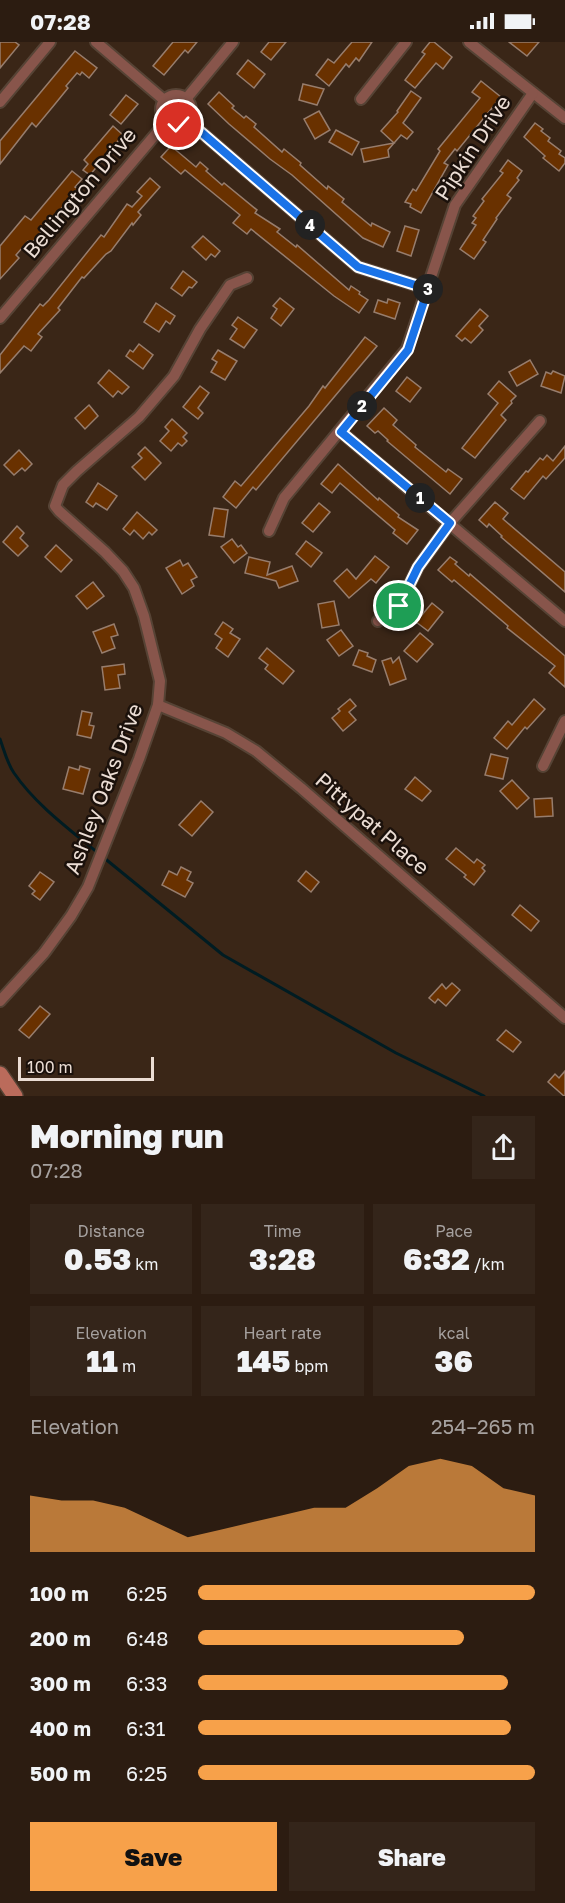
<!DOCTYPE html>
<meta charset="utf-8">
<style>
body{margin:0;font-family:"Golos Text",sans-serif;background:#34251a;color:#f1f3f6;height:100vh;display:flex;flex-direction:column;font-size:22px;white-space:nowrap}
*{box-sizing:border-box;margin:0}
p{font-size:20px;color:#a6a19f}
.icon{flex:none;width:33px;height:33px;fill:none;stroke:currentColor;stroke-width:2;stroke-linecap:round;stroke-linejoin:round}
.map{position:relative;height:1054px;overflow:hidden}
.side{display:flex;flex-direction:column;background:#2c1c11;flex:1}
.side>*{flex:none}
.scale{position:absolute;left:18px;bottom:15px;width:136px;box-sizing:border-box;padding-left:6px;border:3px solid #ebddd4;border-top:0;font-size:16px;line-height:21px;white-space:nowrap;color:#ebddd4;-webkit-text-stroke:4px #1b110b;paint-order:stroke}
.pin{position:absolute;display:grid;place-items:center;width:51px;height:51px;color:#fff;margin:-26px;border:3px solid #fff;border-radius:50%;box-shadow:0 2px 6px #0007}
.km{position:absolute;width:30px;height:30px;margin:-15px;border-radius:50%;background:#222;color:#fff;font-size:16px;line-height:30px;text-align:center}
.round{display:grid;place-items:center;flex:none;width:63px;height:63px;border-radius:0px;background:#34251a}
.overview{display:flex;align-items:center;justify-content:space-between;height:102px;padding:0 30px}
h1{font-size:33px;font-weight:800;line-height:45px}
.figures{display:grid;grid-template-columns:repeat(3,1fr);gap:9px;height:102px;padding:6px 30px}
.figures div{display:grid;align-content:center;border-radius:0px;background:#34251a;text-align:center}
.figures b{font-size:30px;font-weight:800}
.figures small{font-size:16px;font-weight:400}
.figures p{font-size:16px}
.chart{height:168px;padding:12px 30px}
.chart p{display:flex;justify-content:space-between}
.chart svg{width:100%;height:108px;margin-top:6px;fill:#f7a14a;opacity:.7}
.action{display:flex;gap:12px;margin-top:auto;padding:12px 30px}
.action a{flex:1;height:69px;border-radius:0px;background:#f7a14a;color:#111;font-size:24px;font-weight:800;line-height:69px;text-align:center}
.action a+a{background:#34251a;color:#f1f3f6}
ul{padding:0 30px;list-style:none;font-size:20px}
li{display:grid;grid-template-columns:96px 72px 1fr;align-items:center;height:45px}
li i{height:15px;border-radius:8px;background:#f7a14a}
.status{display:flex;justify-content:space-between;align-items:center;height:42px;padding:0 30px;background:#2c1c11;direction:ltr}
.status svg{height:16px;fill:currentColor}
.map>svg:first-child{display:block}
</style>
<div class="status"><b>07:28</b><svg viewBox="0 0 49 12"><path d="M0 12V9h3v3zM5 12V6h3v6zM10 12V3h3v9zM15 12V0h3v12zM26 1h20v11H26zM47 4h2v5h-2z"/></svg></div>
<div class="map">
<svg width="565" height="1054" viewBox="0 0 565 1054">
<rect width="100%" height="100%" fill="#3a2617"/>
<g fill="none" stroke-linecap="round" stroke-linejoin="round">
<g stroke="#001c22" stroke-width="3">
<path d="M0,697c4,11 7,24 14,34 22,32 55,56 84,80"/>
<polyline points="103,815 223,913 396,1011 484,1054"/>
</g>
</g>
<g fill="#693100" stroke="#977d6d" stroke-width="1.5">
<polygon points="0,0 15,0 19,3 0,26"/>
<polygon points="173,0 197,0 188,11 185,8 164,33 153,24"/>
<polygon points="269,0 286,0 271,18 261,10"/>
<polygon points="352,0 372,0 359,19 356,16 349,25 346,22 329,44 316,33 328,17 334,21"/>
<polygon points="430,0 434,0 452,15 443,27 436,21 415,46 405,38 425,12 422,10"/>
<polygon points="509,0 539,0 527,14"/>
<polygon points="75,9 97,26 89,36 82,30 80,33 77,31 66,44 68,46 55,62 36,85 32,81 0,122 0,99"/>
<polygon points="248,18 265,32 254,46 237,32"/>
<polygon points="481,39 501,55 457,109 455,107 444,121 448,123 421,171 410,165 411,162 405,160 413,147 416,149 440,109 438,107 480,56 472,50"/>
<polygon points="303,42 324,47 317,63 299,58"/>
<polygon points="411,49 421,56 403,81 413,90 407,97 401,93 388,108 389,115 364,120 361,107 394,101 381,89 398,70 397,69"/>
<polygon points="219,50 234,64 232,66 244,76 246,74 256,82 254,85 282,110 284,107 301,121 300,123 327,147 328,144 344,157 342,160 371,184 372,181 390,190 383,205 363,196 292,133 270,117 229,82 208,62"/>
<polygon points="126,53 138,62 121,82 110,73"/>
<polygon points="319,69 330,88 315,97 304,77"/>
<polygon points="535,81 543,87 541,89 550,96 548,99 561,109 559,112 565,116 565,121 559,129 543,116 545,114 524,95"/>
<polygon points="113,84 123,93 90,133 83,128 88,122 84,118"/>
<polygon points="336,88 359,100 352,113 329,100"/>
<polygon points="171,104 196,125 200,120 208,127 206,129 222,143 224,141 257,168 255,171 280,187 277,190 296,205 297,203 349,248 351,244 360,250 359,252 368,258 359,271 334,254 251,187 247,192 233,181 240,173 185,128 181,132 161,115"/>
<polygon points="508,118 522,129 517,136 519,138 507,153 511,156 496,176 497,177 483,198 486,200 474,217 460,207 476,183 472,181 476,176 473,174 484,159 482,157 503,131 500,129"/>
<polygon points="72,129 82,137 75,145 78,147 31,202 28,199 16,213 19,216 0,237 0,204 25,174 31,178"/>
<polygon points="150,136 160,145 138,170 141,173 133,183 132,181 111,209 106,212 84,236 82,235 58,266 60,268 38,292 42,295 31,309 24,304 0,331 0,313 40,262 43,264 49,258 101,193 104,195 127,162 132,165 142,154 137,150"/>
<polygon points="405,184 419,188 411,214 397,209"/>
<polygon points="203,194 220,209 215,215 211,212 206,218 192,205"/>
<polygon points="183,229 197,240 192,246 189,245 182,254 171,246"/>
<polygon points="280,256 294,267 281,284 271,276 277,267 273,264"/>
<polygon points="388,257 400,261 395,277 374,270 378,258 387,261"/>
<polygon points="156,261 175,274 170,282 166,279 159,290 144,280"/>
<polygon points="480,267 488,274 479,284 483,288 471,301 465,296 462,299 456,294"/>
<polygon points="238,275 257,288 244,306 230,297 237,287 232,283"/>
<polygon points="365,295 377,304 256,448 253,445 236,466 223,455 235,439 241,444 309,364 323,344 325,346"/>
<polygon points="139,302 153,313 143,327 126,314 130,308 133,310"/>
<polygon points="218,308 237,319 225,338 211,330 217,320 212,317"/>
<polygon points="530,318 538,332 517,344 509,330"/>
<polygon points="109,328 129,345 122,352 118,349 113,355 98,341"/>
<polygon points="553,329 565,334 561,351 541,344 546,330 551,332"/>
<polygon points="407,335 421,346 410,360 396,349"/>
<polygon points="499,339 516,354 511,359 512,361 501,373 506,378 475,416 462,406 498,361 488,352"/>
<polygon points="200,344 209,351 198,366 203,371 198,377 183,365"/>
<polygon points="89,363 98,374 85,387 75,376"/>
<polygon points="384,366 397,378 393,383 416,403 415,405 446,430 448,427 462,437 450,452 387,399 388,398 378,389 375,391 367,384"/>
<polygon points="172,377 187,391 183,395 187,399 182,404 178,401 171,409 160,399 169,389 165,385"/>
<polygon points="565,404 565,416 546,437 543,434 524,457 511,447 526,429 528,430 540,416 543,418 547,413 553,419"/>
<polygon points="145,405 161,421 145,438 132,425 142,416 138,412"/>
<polygon points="19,408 32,422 25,429 22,426 14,433 4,423"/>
<polygon points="338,422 378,458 379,456 399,473 398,475 418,488 407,502 393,491 395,488 340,441 332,451 321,442"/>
<polygon points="98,441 117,454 107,468 96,461 93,465 86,460"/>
<polygon points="495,460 508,471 503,477 565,530 565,550 501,495 502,494 489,482 487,485 479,478"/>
<polygon points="319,461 330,470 313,490 302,481"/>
<polygon points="214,466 228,468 224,495 209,493"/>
<polygon points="137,470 157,488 152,493 149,490 143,497 134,488 130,493 123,487"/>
<polygon points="17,484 24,491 20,496 28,504 18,514 3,500"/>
<polygon points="232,497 238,505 241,503 247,511 234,521 221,505"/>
<polygon points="306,499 322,511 311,525 296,512"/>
<polygon points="56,503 72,518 61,530 45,515"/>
<polygon points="375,514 389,525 376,541 371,537 349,556 334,539 347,527 356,537"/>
<polygon points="249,515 270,520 267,533 292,524 298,539 279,546 276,539 245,531"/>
<polygon points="450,515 457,520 455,522 469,534 470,532 565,614 565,645 549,631 555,624 507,586 508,584 454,538 452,540 438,528"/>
<polygon points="180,518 183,524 188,521 197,535 191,538 194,544 182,552 166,526"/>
<polygon points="93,540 104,554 87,567 76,554"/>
<polygon points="334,559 339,583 322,586 318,562"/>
<polygon points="432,561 443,570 428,589 416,580"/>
<polygon points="223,580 233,587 230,591 240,597 228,615 216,606 222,597 215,592"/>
<polygon points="114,582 118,593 111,595 115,606 102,611 93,590"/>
<polygon points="341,588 353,604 339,614 327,598"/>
<polygon points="420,591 433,602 417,620 404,609"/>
<polygon points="267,606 294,629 283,642 265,627 268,623 259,616"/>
<polygon points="359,608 368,611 367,614 376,618 372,630 353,623"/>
<polygon points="399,615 406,637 390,643 382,619 391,616 393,621"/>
<polygon points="124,622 125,632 118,633 120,646 105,648 102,625"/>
<polygon points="350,657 356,664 349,670 356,678 343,689 332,676 340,669 338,667"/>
<polygon points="534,657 545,667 527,687 525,685 507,707 494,696 508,679 512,683"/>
<polygon points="82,669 92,671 89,683 94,684 91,696 77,693"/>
<polygon points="491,712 508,716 503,737 485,733"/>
<polygon points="80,724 90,727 83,752 63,747 69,725 79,728"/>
<polygon points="415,735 431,749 422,759 405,747"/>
<polygon points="512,738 529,756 517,767 500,749"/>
<polygon points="552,756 553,774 535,775 534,757"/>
<polygon points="201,759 213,770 192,794 179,783"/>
<polygon points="456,806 474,821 477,817 485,823 482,826 485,829 474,843 464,835 466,833 446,817"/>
<polygon points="181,825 191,830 187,838 193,841 185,855 162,843 169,829 177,833"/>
<polygon points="306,829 319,840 311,850 298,839"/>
<polygon points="40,830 54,840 40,858 32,852 35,849 29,844"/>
<polygon points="520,863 539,879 531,889 512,873"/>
<polygon points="452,941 460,948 446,964 438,957 435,961 429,956 442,942 446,947"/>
<polygon points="40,964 50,972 29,996 19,988"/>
<polygon points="506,988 521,1000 513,1010 497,998"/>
<polygon points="565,1029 565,1054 564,1054 548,1040 555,1032 559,1036"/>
</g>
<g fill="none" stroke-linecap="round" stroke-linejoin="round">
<defs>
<g id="street">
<polyline points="96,0 164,58"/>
<polyline points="469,0 565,76"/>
<circle cx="176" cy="68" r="15"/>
<polyline points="186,57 233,0"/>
<polyline points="361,57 406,0"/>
<polyline points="0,60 50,0"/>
<polyline points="187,78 358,225 428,247"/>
<polyline points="0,276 166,80"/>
<polyline points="341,390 565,579"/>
<polyline points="269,489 284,456 407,307 455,163 533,51"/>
<polyline points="378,579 399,564 418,525 450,481 540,379"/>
<polyline points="158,663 226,691 256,709 301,746 565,976"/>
<polyline points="543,724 565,679"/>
<polyline points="0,959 44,911 71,874 88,845 139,717 158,663 160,639 144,574 134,546 123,529 105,510 59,469 55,464 63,443 77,429 139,375 174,334 200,287 230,243 247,236"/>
</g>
<polyline id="secondary" points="0,1032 15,1054"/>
</defs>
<use href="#street" stroke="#564335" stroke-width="14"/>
<use href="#secondary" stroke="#564335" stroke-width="18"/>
<use href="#street" stroke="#88554b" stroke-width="10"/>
<use href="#secondary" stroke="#bb6b5b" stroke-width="15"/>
</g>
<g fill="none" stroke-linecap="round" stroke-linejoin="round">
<defs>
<polyline id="route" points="179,83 187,78 358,225 428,247 408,308 341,390 450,481 418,525 399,564"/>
</defs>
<use href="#route" stroke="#fff" stroke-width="12"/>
<use href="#route" stroke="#1a73e8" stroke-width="8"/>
</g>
<g text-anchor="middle" stroke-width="5" stroke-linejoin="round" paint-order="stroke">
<g font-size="21" fill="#ebddd4" stroke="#1b110b">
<text transform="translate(473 106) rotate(-57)" y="7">Pipkin Drive</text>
<text transform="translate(80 151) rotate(-50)" y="7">Bellington Drive</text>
<text transform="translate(104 747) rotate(-69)" y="7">Ashley Oaks Drive</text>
<text transform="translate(372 782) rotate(41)" y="7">Pittypat Place</text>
</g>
</g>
</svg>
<div class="scale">100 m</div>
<div class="pin" style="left:399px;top:564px;background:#1e9e55"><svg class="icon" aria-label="arrive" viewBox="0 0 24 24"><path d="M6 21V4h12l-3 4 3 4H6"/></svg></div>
<div class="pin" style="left:179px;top:83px;background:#d93025"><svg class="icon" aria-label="check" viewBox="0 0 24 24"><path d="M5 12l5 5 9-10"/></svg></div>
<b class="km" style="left:420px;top:456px">1</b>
<b class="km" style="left:362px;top:364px">2</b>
<b class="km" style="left:428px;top:247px">3</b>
<b class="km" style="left:310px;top:183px">4</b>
</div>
<section class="side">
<div class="overview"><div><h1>Morning run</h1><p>07:28</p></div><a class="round"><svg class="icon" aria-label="share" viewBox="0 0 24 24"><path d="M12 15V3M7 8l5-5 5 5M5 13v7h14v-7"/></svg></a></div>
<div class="figures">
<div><p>Distance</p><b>0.53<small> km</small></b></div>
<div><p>Time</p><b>3:28</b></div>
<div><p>Pace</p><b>6:32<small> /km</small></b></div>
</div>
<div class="figures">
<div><p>Elevation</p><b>11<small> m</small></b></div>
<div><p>Heart rate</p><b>145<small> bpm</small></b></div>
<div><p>kcal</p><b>36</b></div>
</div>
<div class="chart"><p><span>Elevation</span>254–265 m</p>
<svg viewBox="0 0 160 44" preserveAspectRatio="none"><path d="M0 44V21L10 23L20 23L30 26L40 32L50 38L60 35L70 32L80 29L90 26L100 26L110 18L120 9L130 6L140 9L150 18L160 21V44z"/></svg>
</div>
<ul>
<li><b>100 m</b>6:25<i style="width:100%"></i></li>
<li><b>200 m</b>6:48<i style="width:79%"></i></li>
<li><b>300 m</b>6:33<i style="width:92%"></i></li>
<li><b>400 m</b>6:31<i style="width:93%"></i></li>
<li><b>500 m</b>6:25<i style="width:100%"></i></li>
</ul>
<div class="action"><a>Save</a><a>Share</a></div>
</section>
